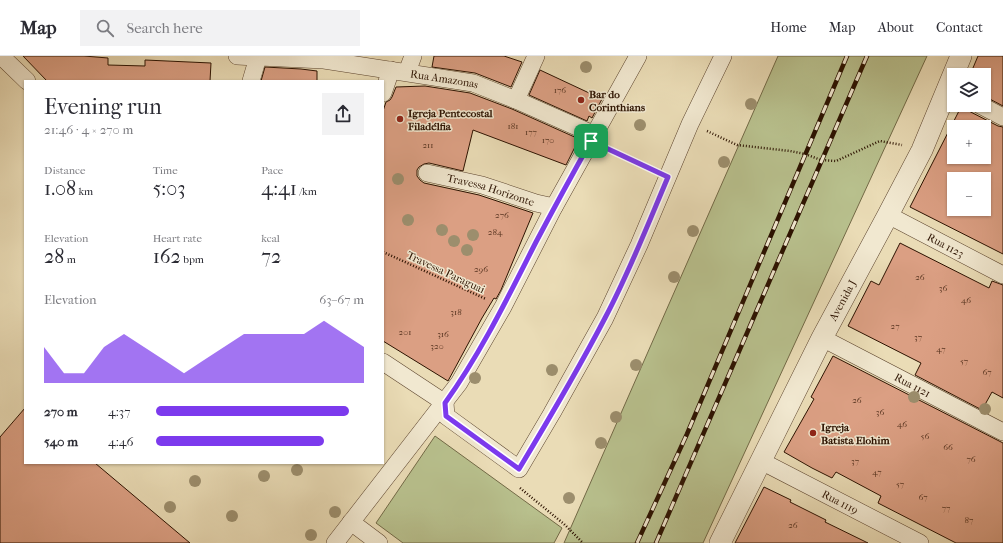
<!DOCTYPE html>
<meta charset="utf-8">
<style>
body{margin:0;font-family:"IM FELL French Canon",serif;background:#f2f2f3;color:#2b2b33;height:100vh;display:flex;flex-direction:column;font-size:15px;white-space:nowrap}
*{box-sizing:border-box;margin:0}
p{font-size:13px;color:#7c7c81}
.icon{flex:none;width:22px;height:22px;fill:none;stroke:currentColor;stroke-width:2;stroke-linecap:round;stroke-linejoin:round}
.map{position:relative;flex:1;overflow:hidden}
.sheet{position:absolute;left:24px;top:24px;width:360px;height:384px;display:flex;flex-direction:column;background:#fff;border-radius:0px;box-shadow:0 1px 3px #0004}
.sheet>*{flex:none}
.tools{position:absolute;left:947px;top:12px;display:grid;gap:8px}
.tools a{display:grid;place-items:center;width:44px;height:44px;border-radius:0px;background:#fff;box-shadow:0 1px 3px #0004;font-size:20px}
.pin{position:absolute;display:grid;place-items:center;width:34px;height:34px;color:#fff;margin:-17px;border-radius:8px;box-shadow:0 2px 6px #0006}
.round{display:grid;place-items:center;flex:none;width:42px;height:42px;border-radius:0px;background:#f2f2f3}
.headline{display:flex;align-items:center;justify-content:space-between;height:68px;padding:0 20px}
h1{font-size:22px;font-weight:600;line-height:30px}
.metrics{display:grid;grid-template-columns:repeat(3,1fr);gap:6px;height:68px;padding:4px 20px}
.metrics div{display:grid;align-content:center}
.metrics b{font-size:20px;font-weight:600}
.metrics small{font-size:11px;font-weight:400}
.metrics p{font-size:11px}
.chart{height:112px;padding:8px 20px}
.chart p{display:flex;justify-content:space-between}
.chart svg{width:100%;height:72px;margin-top:4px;fill:#7c3aed;opacity:.7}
ul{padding:0 20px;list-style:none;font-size:13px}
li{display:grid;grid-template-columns:64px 48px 1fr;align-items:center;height:30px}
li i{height:10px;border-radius:5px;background:#7c3aed}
header{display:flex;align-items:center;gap:24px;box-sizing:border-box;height:56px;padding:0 20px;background:#fff;border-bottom:1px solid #e1e1e2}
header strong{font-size:19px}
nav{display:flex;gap:22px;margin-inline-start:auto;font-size:14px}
.search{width:280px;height:36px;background:#f2f2f3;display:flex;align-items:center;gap:10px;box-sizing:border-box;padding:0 14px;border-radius:0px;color:#7c7c81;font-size:15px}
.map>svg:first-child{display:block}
</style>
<header>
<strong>Map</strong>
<div class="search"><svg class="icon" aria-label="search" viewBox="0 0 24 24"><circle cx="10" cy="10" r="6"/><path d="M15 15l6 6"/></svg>Search here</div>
<nav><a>Home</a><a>Map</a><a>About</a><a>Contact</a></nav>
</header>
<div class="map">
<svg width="1003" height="487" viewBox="0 0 1003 487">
<rect width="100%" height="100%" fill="#eadcb6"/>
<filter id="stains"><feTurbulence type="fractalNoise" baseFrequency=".005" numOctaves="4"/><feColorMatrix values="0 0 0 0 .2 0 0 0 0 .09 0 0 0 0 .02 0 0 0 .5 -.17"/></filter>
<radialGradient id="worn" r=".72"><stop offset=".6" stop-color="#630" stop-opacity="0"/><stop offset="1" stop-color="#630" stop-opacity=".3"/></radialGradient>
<g fill="#b8c08d" stroke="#726946">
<polygon points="778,0 927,0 703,487 564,487"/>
<polygon points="435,380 562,472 554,487 403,487 376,467"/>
</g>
<g fill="#db9f83" stroke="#2c1200" fill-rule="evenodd">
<polygon points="23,0 84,0 108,2 108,9 145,10 145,4 211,7 210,25 47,25"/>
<polygon points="434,0 504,0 522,6 511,31 475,17 432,11"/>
<polygon points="978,0 1003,0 1003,50 984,40 984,19 970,19"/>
<polygon points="265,11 301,13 317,15 317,25 261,25"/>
<polygon points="540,14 602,43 592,62 589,60 587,65 529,39"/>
<polygon points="425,30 470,37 512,53 579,83 566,109 473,74 463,115 429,107 424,108 419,111 417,114 417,120 420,124 424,127 479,139 533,157 501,234 496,243 494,242 482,262 448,325 383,285 383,55 386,46 390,44 392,41 396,31"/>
<path d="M961,51l37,19 5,1v127l-93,-47zM954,71h30v30h-30zM954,123h30v30h-30z"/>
<polygon points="900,187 989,232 992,225 1003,229 1003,342 992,336 982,354 915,319 921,307 848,270 871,225 879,229"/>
<polygon points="833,300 1003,387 1003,487 956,487 878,447 881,440 836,416 832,422 812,412 784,396 814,343 811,341"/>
<polygon points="25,352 25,407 95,407 190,487 0,487 0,381"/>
<polygon points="764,431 791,444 790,446 826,464 825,466 868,487 735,487"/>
</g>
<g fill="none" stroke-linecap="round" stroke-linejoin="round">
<defs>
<g id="minor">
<polyline points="1,0 27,25"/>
<path id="s1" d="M237,0l87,4 149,23 43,17 79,35"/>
<polyline points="407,16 413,0"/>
<polyline points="251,25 258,1"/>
<polyline points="383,37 391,14"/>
<polyline points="516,44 536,0"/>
<polyline points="980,49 1003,61"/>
<path id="s2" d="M427,117l55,12 54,18 18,4"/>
<path id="s3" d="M888,159l115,60"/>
<path id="s4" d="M822,282l181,94"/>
<polyline points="383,306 445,347 446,360 519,413 552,357 605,262 639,189 690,68 723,0"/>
<path id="s5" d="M761,405l159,82"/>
<polyline points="351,466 379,487"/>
<polyline points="335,487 459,327 503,251 554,151 638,0"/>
</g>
<g id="tertiary">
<path id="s6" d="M720,487l102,-205 66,-123 34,-65 39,-94"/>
</g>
</defs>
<use href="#minor" stroke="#5c442e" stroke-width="18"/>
<use href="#tertiary" stroke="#5c442e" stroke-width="22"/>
<g stroke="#2c1200" stroke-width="2.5" stroke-dasharray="1 2" stroke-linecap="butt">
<polyline points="707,75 737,89 790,95 805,98 821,104 836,105 880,85 902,89"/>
<polyline points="608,93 651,113"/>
<polyline points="383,196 486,243"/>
<polyline points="520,432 564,468 583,487"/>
</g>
<use href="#minor" stroke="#f1e8d0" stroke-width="17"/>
<use href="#tertiary" stroke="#f1e8d0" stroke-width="21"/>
<defs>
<g id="rail">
<polyline points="637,487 687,378 847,0"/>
<polyline points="656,487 867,0"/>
</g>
</defs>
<use href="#rail" stroke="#2c1200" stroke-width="4.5"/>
<use href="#rail" stroke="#f1e8d0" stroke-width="3" stroke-dasharray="9" stroke-linecap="butt"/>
</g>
<g fill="#9c8e6d">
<circle cx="586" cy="11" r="6"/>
<circle cx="751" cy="48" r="6"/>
<circle cx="640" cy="69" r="6"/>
<circle cx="724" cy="106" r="6"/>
<circle cx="398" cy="123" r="6"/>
<circle cx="408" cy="164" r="6"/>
<circle cx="442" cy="174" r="6"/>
<circle cx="693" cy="175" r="6"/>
<circle cx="473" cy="179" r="6"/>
<circle cx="454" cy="185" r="6"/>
<circle cx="467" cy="194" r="6"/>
<circle cx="674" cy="221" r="6"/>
<circle cx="636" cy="309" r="6"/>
<circle cx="552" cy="314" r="6"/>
<circle cx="475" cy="322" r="6"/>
<circle cx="914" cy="341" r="6"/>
<circle cx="985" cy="353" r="6"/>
<circle cx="616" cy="361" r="6"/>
<circle cx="601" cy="387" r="6"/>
<circle cx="297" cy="414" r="6"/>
<circle cx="264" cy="420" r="6"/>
<circle cx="195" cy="425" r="6"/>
<circle cx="569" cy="442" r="6"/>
<circle cx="170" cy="451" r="6"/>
<circle cx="335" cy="456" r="6"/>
<circle cx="232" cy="460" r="6"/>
<circle cx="311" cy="479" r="6"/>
</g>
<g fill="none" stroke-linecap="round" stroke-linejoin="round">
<defs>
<path id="route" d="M591,85l77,36c-20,47 -39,96 -63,141 -27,52 -56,101 -86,151l-73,-53 -1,-13c36,-50 63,-106 91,-161 18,-34 36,-67 55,-101z"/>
</defs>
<use href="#route" stroke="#fff" stroke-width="8"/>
<use href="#route" stroke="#7c3aed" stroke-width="5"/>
</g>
<g fill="#8f2418" stroke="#f1e8d0" stroke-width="1.5">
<circle cx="581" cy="44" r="4"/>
<circle cx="400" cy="63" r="4"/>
<circle cx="813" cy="377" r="4"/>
</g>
<g text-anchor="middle" stroke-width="3" stroke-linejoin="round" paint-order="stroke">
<g font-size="9" fill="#583521">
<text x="560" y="37">176</text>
<text x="513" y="73">181</text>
<text x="531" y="79">177</text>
<text x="548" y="87">170</text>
<text x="428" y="92">211</text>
<text x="502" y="162">276</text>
<text x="495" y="179">284</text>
<text x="481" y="216">296</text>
<text x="920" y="224">26</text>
<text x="943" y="235">36</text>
<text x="966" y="247">46</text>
<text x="456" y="259">318</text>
<text x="895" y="273">27</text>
<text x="405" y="279">201</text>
<text x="443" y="281">316</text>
<text x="918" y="284">37</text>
<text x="437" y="293">320</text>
<text x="941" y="296">47</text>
<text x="964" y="308">57</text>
<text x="987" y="319">67</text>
<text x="857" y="347">26</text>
<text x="880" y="359">36</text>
<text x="902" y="371">46</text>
<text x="925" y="383">56</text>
<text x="948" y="394">66</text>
<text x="971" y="406">76</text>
<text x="855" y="408">37</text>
<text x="877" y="419">47</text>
<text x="900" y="431">57</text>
<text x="923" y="444">67</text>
<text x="946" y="455">77</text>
<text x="969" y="467">87</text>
<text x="793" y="472">26</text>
</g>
<g font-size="11" fill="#2c1200" stroke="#f1e8d0">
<text dy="4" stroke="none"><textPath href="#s1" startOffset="209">Rua Amazonas</textPath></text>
<text dy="4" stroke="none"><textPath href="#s2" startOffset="66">Travessa Horizonte</textPath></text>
<text dy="4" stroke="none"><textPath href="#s3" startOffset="65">Rua 1123</textPath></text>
<text transform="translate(446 216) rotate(25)" y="4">Travessa Paraguai</text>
<text dy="4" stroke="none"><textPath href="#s6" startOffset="272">Avenida J</textPath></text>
<text dy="4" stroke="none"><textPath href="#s4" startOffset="102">Rua 1121</textPath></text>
<text dy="4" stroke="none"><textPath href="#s5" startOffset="89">Rua 1119</textPath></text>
</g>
<g font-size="11" font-weight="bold" fill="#2c1200" stroke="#f1e8d0" text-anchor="start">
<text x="589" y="42">Bar do<tspan x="589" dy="13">Corinthians</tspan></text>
<text x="408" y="61">Igreja Pentecostal<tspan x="408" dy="13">Filadélfia</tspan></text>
<text x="821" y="375">Igreja<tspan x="821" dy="13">Batista Elohim</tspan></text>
</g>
</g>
<rect width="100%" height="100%" filter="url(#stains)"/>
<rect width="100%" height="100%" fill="url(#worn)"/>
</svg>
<div class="tools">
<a><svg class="icon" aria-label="layers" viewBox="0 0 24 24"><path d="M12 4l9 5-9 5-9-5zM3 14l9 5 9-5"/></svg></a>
<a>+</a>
<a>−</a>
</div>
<div class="pin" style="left:591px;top:85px;background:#1e9e55"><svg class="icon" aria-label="arrive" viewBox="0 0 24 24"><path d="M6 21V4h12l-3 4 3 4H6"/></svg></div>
<section class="sheet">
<div class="headline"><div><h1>Evening run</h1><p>21:46 · 4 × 270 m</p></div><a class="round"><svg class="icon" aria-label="share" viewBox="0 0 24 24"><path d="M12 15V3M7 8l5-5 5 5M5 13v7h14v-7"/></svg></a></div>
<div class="metrics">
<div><p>Distance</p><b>1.08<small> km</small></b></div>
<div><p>Time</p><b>5:03</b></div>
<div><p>Pace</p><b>4:41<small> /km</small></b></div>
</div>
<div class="metrics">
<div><p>Elevation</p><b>28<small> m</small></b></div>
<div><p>Heart rate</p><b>162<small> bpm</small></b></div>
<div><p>kcal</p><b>72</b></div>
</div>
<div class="chart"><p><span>Elevation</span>63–67 m</p>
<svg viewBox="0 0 160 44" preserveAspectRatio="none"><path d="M0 44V22L10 38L20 38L30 22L40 14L50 22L60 30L70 38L80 30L90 22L100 14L110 14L120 14L130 14L140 6L150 14L160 22V44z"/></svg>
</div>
<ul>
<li><b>270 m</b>4:37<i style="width:93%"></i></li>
<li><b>540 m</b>4:46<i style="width:81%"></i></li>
</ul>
</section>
</div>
